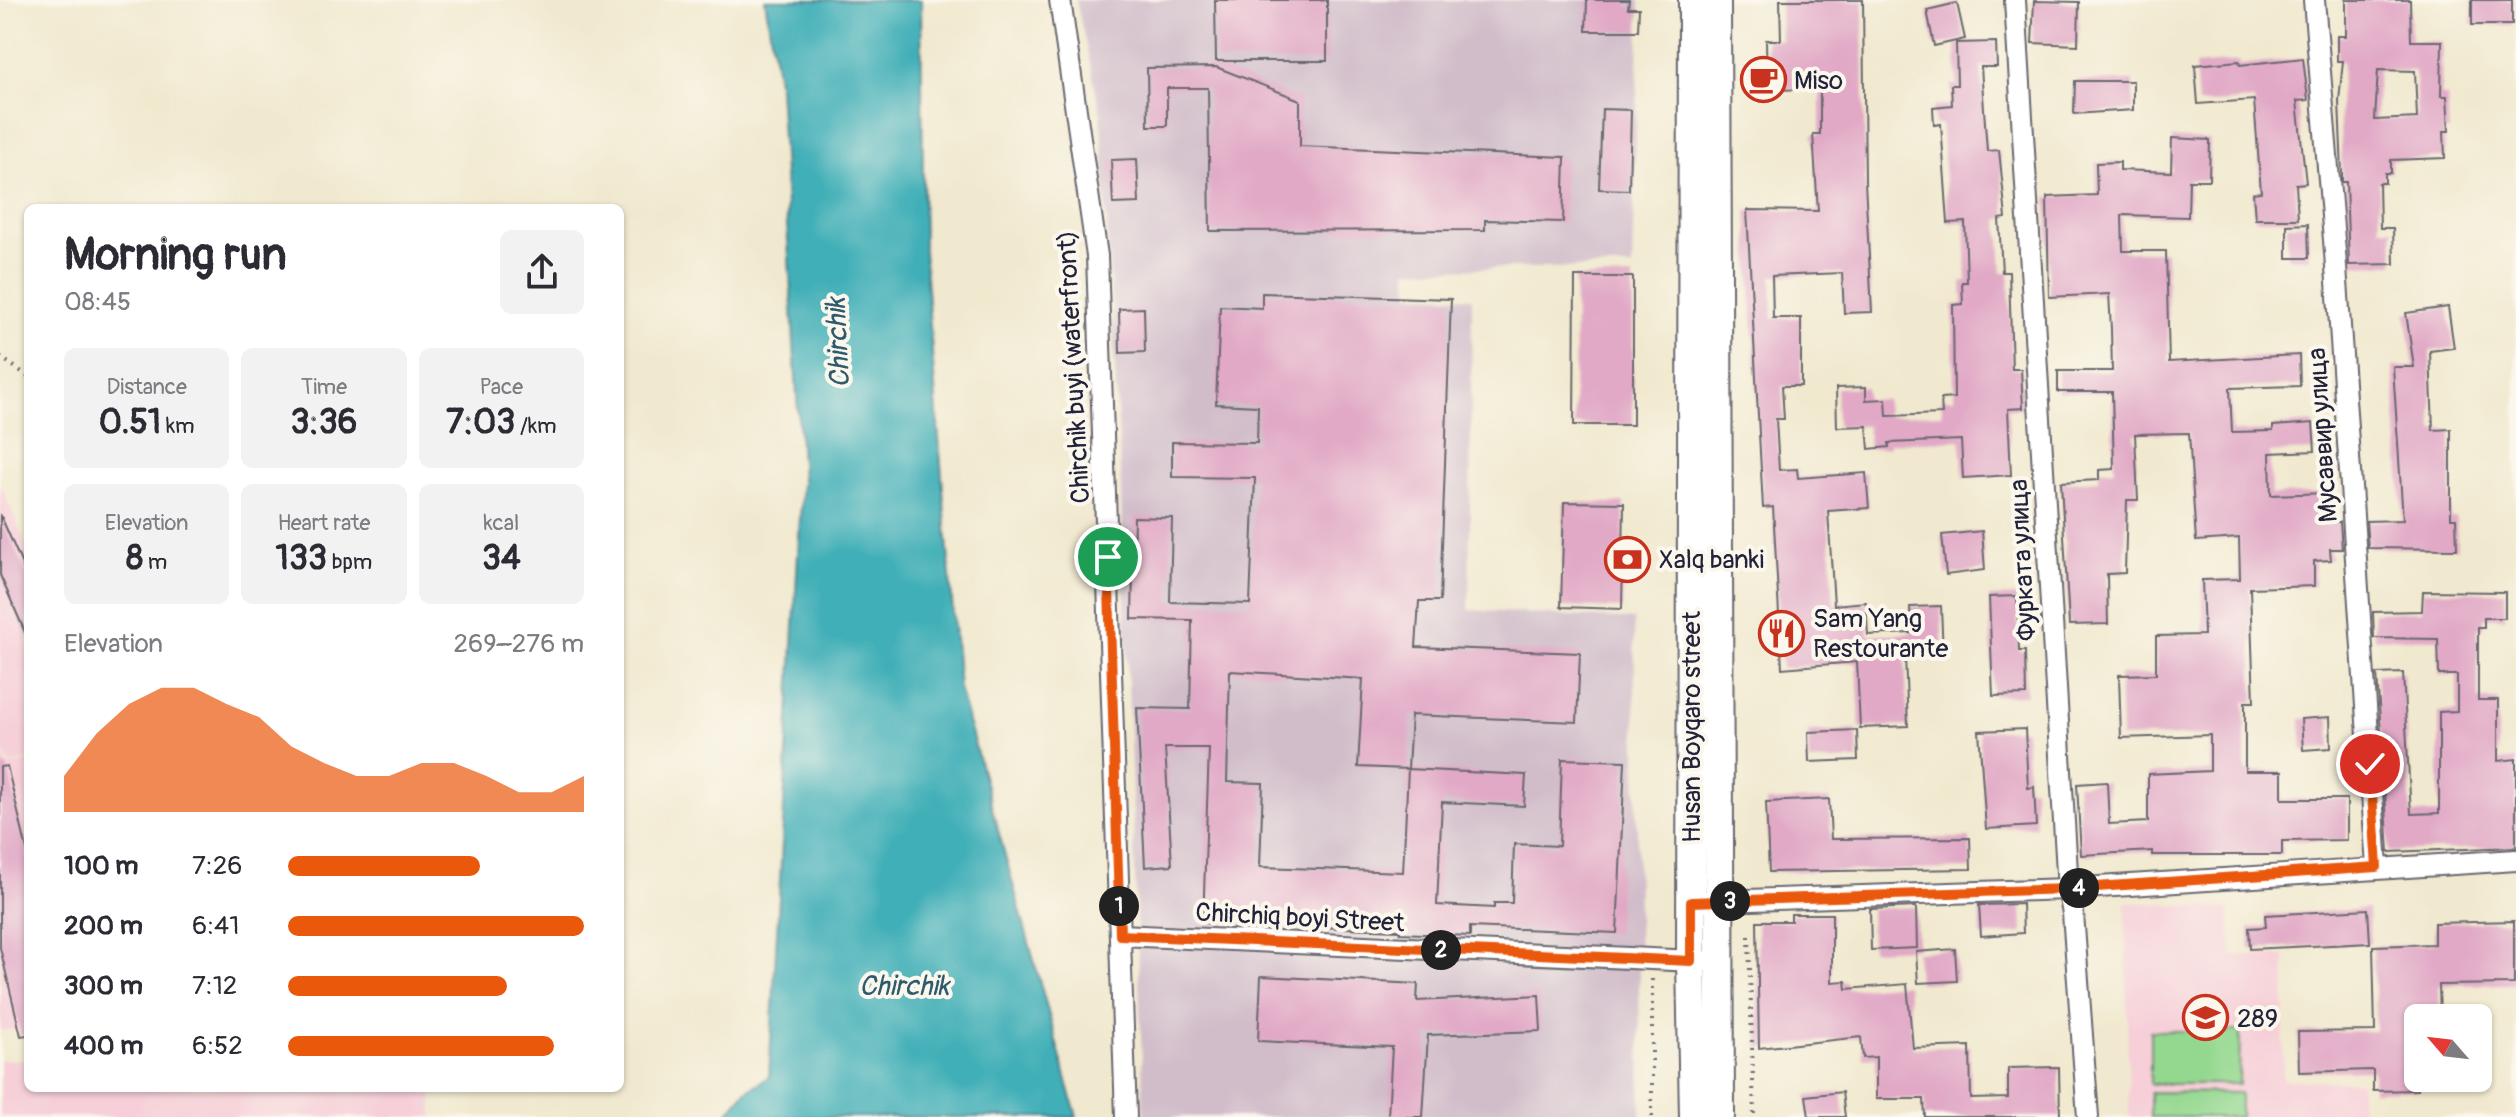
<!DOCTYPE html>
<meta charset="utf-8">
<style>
body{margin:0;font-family:Pangolin,sans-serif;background:#f2f2f3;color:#2b2b33;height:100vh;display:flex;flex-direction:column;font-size:30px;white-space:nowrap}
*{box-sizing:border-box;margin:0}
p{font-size:26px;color:#7c7c81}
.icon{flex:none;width:44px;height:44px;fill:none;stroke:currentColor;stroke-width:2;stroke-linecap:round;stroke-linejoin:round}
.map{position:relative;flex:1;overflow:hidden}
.sheet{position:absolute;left:24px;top:204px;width:600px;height:888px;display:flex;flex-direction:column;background:#fff;border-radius:12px;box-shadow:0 2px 6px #0004}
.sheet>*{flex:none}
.needle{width:52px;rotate:298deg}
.tools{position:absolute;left:2404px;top:1004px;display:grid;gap:16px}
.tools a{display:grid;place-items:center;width:88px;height:88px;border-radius:12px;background:#fff;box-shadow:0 2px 6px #0004;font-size:40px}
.pin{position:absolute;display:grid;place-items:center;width:68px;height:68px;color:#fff;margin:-34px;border:4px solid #fff;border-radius:50%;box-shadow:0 2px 8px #0007}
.km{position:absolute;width:40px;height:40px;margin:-20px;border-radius:50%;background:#222;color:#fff;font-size:22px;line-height:40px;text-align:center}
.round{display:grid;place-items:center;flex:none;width:84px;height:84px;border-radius:12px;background:#f2f2f3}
.head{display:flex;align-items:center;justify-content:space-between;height:136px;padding:0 40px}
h1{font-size:44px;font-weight:700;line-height:60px}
.figures{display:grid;grid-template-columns:repeat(3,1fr);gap:12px;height:136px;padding:8px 40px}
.figures div{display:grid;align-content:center;border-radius:12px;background:#f2f2f3;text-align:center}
.figures b{font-size:34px;font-weight:700}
.figures small{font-size:22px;font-weight:400}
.figures p{font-size:22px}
.chart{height:224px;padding:16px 40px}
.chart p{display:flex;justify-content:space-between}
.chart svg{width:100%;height:144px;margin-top:8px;fill:#ea580c;opacity:.7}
ul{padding:0 40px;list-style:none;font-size:26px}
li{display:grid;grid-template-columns:128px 96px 1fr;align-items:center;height:60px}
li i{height:20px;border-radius:10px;background:#ea580c}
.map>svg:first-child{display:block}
</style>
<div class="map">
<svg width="2516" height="1117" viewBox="0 0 2516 1117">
<rect width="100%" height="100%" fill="#fbf7ec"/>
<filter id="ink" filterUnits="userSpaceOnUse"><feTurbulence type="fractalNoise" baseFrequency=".0125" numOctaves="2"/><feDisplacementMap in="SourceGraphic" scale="16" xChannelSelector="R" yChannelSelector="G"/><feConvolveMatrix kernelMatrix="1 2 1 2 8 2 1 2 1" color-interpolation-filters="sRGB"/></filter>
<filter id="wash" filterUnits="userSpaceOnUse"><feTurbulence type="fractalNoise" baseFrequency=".006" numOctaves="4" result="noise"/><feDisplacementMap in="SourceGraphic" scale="32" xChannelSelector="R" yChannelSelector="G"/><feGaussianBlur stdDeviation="1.8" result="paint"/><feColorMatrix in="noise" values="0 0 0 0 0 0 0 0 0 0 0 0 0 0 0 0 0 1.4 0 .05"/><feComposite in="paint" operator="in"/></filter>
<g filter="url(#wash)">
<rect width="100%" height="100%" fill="#f1e9cf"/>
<g fill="#f6cfd8">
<polygon points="0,483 28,549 28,759 10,765 0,743"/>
<polygon points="0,748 8,767 28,761 28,1029 0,1030"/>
<polygon points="2125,902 2229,909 2232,955 2285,956 2283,1080 2360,1082 2361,1117 2129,1117"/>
<polygon points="0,1060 28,1060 28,1088 432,1088 433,1117 0,1117"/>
</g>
<polygon fill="#d1bdca" points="1076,0 1640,0 1632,267 1407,269 1409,294 1472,298 1469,610 1634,620 1641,1117 1144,1117 1119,440 1101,113"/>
<g fill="#94d890" stroke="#5b7d66" stroke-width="2">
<polygon points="2150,1031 2240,1031 2239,1084 2150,1084"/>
<polygon points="2150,1092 2240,1093 2240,1117 2150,1117"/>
</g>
<polygon fill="#3fafb7" stroke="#306879" stroke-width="2" points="765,0 921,0 924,251 959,688 1077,1117 725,1117 746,1091 769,1077 802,481 779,88"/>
<g id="blocks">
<g fill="#e1a9c6" fill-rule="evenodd">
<polygon points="1215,0 1327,0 1327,61 1216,61"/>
<polygon points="1587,0 1629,0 1628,8 1639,8 1638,31 1586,31"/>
<polygon points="1780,0 1863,0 1865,182 1872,312 1844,313 1842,273 1772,276 1773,318 1801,318 1801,386 1782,386 1784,419 1776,419 1779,470 1797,469 1798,478 1866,473 1869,508 1828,511 1834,605 1866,602 1868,635 1911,633 1910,607 1941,606 1943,655 1905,656 1908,726 1860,728 1857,662 1782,668 1773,507 1763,508 1747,210 1818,211 1813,134 1820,134 1820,89 1767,90 1766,40 1781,40"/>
<path d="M2346,0h64l1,41h31l-1,55h6l2,35h-5l1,27 -54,2v13h-6v10h-6l1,45h13l1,36 -45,1 -3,-83h-4v-8l-3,-73 4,-40h-6v-25h9zM2378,70l37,1 2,47 -42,2z"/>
<rect x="2472" y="0" width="40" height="25"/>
<polygon points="2034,1 2079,2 2078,45 2032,43"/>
<polygon points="1957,3 1965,39 1934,46 1927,10"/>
<polygon points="1996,42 1997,67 1981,67 1987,151 1999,150 2006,218 1999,219 2002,272 2009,272 2012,369 2021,369 2023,408 2008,409 2011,475 1963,478 1961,440 1889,443 1889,447 1869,449 1867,426 1837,427 1836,388 1866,387 1866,400 1886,399 1887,416 1942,414 1941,399 1954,398 1953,305 1963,304 1962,282 1967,282 1965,222 1948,223 1941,124 1934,125 1933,107 1952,105 1951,85 1957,85 1956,43"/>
<polygon points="2303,58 2308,100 2297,101 2306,183 2296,184 2298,219 2255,219 2253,193 2261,192 2254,100 2198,104 2195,65 2239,61 2240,65"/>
<polygon points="1216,67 1300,100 1300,146 1565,157 1563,222 1485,220 1485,230 1210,231 1208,88 1167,88 1167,126 1148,126 1147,68"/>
<polygon points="2075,81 2133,81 2133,110 2074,114"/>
<polygon points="1602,109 1631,110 1629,190 1599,189"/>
<polygon points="2172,138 2210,140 2209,180 2189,180 2188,217 2122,215 2123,251 2166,251 2169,362 2299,355 2300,386 2230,388 2232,432 2273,431 2273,426 2313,423 2315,451 2270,453 2271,495 2328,493 2329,522 2340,522 2342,549 2330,549 2331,560 2314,561 2314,586 2250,588 2254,702 2245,702 2245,771 2282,771 2282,799 2347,799 2347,840 2282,841 2282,855 2152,855 2152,851 2081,855 2077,784 2107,782 2109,824 2148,822 2148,774 2210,771 2210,735 2121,738 2119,675 2156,674 2156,636 2204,635 2202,580 2240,579 2239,538 2196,541 2189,433 2135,434 2138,500 2127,500 2125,573 2107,574 2108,624 2069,625 2061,482 2099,480 2099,470 2114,469 2112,392 2058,392 2058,371 2112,371 2111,329 2109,294 2049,297 2047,197 2097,195 2096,163 2120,162 2120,170 2171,172"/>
<polygon points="1137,159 1139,203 1113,204 1111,160"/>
<polygon points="2308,224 2309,258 2287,258 2287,225"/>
<polygon points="1575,277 1633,277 1633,425 1574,425"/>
<path d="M1262,293l189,6 -11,302h-21l-3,46 164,6 -3,69 -166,-7 -3,54 118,6 -2,31 -82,-4 -5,103 57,3v-5h18l2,-59 45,2 3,-87 63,2 -8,172 -147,-6v9l-70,-3v-3l-197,-7 6,-175h-44l7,117 -27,2 -8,-159 53,1 2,-89 -60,-1 2,-102 38,1 -2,84 80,2 5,-126 -83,-1v-35l85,1 1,-37 -42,-2 4,-98 42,2zM1230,671l133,8 -5,88 50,2 -5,103 -143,-5 3,-84 -36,-1z"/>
<polygon points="2448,307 2454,348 2430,351 2433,430 2451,429 2451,518 2456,518 2457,549 2368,548 2366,521 2403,520 2393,367 2414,367 2406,313"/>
<polygon points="1144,308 1145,352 1120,353 1119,309"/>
<polygon points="1564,502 1624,503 1622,609 1561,607"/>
<polygon points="0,514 28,578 28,639 0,575"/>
<polygon points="1982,531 1985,570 1946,575 1942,535"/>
<polygon points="2423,591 2505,592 2505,618 2484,618 2484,628 2478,628 2478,700 2498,700 2498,761 2516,759 2516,847 2389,852 2377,674 2403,673 2411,814 2439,813 2439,712 2457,711 2457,675 2439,675 2438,639 2374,638 2373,612 2422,611"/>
<polygon points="2017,596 2019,651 2025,651 2026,695 1993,696 1989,597"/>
<polygon points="2330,717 2331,748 2303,750 2301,719"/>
<polygon points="2025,729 2028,788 2034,787 2036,826 1986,829 1979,731"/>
<polygon points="1857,730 1858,760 1809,762 1808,732"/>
<polygon points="7,766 28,854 28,1035 21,1036 0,948 0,767"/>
<polygon points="1829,799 1831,839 1970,838 1971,869 1769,872 1766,802"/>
<polygon points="2022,904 2023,933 1981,936 1979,905"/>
<polygon points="1916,907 1917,948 1871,950 1870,909"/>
<polygon points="2368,909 2370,943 2250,949 2249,928 2266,927 2265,915"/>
<polygon points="1791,914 1832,914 1832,982 1846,981 1847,989 1907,984 1913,1048 1970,1046 1971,1099 2008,1098 2008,1068 2059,1067 2060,1117 1925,1117 1924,1099 1876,1099 1876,1057 1863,1058 1861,1037 1759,1048 1757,921 1791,921"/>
<polygon points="2514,921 2514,984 2439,985 2440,1018 2418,1018 2418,1090 2373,1091 2373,1070 2299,1072 2298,1032 2375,1031 2373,946 2434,944 2434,923"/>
<polygon points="1955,949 1957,981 1918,983 1916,952"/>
<polygon points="1261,976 1418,984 1417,1001 1539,995 1541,1031 1428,1035 1423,1117 1388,1117 1392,1047 1258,1041"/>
<polygon points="1842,1092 1845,1117 1809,1117 1806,1096"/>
</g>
</g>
</g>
<g filter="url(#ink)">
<use href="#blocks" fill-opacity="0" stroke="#6a686f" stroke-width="2"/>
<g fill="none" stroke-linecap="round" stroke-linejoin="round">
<defs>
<g id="minor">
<polyline points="1060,0 1097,256 1126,1117"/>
<polyline points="2015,0 2068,889 2073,913 2088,1117"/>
<polyline points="2314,0 2335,252 2377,867"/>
<polyline points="1691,902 2068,889 2516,860"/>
<polyline points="1120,935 1717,962"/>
</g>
<g id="secondary">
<polyline points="1693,0 1691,961 1694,1117"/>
<polyline points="1716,0 1720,1117"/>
</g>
</defs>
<use href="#minor" stroke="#6a686f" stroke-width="24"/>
<use href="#secondary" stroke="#6a686f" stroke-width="32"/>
<g stroke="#6a686f" stroke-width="4" stroke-dasharray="2 6" stroke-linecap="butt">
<polyline points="0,357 28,376"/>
<polyline points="1749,936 1754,1117"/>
<polyline points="1652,979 1652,1117"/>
</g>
<use href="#minor" stroke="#fff" stroke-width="20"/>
<use href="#secondary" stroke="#fff" stroke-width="28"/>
</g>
</g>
<g fill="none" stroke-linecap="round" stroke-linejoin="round" filter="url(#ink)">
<defs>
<polyline id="route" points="1108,557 1120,935 1691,961 1691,902 2068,889 2377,867 2370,764"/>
</defs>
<use href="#route" stroke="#fff" stroke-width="16"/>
<use href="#route" stroke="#ea580c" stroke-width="10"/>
</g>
<defs>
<symbol id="cafe-ring" viewBox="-11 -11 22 22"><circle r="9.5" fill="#fbf7ec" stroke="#c8321e" stroke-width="1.5"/><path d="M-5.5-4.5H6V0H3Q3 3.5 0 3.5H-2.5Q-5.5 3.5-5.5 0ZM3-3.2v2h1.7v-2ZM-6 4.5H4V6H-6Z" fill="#c8321e"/></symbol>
<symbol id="bank-ring" viewBox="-11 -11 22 22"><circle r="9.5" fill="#fbf7ec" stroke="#c8321e" stroke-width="1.5"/><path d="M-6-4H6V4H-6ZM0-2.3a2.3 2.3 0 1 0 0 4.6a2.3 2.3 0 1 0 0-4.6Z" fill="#c8321e"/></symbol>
<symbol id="restaurant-ring" viewBox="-11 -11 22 22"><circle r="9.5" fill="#fbf7ec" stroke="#c8321e" stroke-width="1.5"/><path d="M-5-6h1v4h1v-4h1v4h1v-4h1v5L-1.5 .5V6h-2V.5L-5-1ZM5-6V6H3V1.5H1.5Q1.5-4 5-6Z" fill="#c8321e"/></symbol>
<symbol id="school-ring" viewBox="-11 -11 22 22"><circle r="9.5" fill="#fbf7ec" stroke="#c8321e" stroke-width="1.5"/><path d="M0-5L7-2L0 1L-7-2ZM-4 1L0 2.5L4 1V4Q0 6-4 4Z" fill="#c8321e"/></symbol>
</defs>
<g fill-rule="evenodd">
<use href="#cafe-ring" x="1738" y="54" width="51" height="51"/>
<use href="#bank-ring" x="1602" y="534" width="51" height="51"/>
<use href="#restaurant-ring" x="1756" y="608" width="51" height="51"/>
<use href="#school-ring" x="2180" y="992" width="51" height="51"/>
</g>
<g text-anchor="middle" stroke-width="8" stroke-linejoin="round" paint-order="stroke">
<g font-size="26" fill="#22223b" stroke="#fbf7ec" text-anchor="start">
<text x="1794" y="89">Miso</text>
<text x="1659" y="568">Xalq banki</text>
<text x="1813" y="627">Sam Yang<tspan x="1813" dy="30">Restourante</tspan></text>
<text x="2237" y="1027">289</text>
</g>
<g font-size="26" fill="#22223b" stroke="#fbf7ec">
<text transform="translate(1073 367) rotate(-93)" y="9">Chirchik buyi (waterfront)</text>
<text transform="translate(2322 435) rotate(-94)" y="9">Мусаввир улица</text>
<text transform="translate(2022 560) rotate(-93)" y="9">Фурката улица</text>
<text transform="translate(1691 727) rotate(-90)" y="9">Husan Boyqaro street</text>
<text transform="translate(1300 917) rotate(3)" y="9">Chirchiq boyi Street</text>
</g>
<g font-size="28" font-style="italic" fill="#2e5a6d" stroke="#fbf7ec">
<text transform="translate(837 343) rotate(-93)" y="10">Chirchik</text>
<text x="904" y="995">Chirchik</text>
</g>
</g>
</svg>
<div class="tools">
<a><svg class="needle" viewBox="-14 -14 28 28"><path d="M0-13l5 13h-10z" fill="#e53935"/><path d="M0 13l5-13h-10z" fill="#7c7c81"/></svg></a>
</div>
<div class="pin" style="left:1108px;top:557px;background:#1e9e55"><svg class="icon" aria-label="arrive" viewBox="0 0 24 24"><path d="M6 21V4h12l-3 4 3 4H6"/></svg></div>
<div class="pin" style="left:2370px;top:764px;background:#d93025"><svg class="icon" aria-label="check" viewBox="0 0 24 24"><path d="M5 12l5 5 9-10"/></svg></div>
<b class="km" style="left:1119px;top:906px">1</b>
<b class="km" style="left:1441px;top:950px">2</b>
<b class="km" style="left:1730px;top:901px">3</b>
<b class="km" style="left:2079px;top:888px">4</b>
<section class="sheet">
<div class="head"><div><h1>Morning run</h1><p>08:45</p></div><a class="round"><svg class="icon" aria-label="share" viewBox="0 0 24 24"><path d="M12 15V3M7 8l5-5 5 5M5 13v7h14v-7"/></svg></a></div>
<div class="figures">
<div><p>Distance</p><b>0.51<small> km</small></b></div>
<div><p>Time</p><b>3:36</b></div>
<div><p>Pace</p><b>7:03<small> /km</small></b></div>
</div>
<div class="figures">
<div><p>Elevation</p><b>8<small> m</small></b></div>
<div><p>Heart rate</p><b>133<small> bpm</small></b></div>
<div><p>kcal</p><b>34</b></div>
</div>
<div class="chart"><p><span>Elevation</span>269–276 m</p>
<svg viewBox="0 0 160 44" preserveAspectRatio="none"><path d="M0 44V33L10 20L20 11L30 6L40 6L50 11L60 15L70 24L80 29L90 33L100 33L110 29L120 29L130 33L140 38L150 38L160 33V44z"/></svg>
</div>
<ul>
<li><b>100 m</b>7:26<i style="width:65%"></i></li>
<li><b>200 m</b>6:41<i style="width:100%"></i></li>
<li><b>300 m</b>7:12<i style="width:74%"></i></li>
<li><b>400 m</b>6:52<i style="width:90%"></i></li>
</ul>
</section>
</div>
